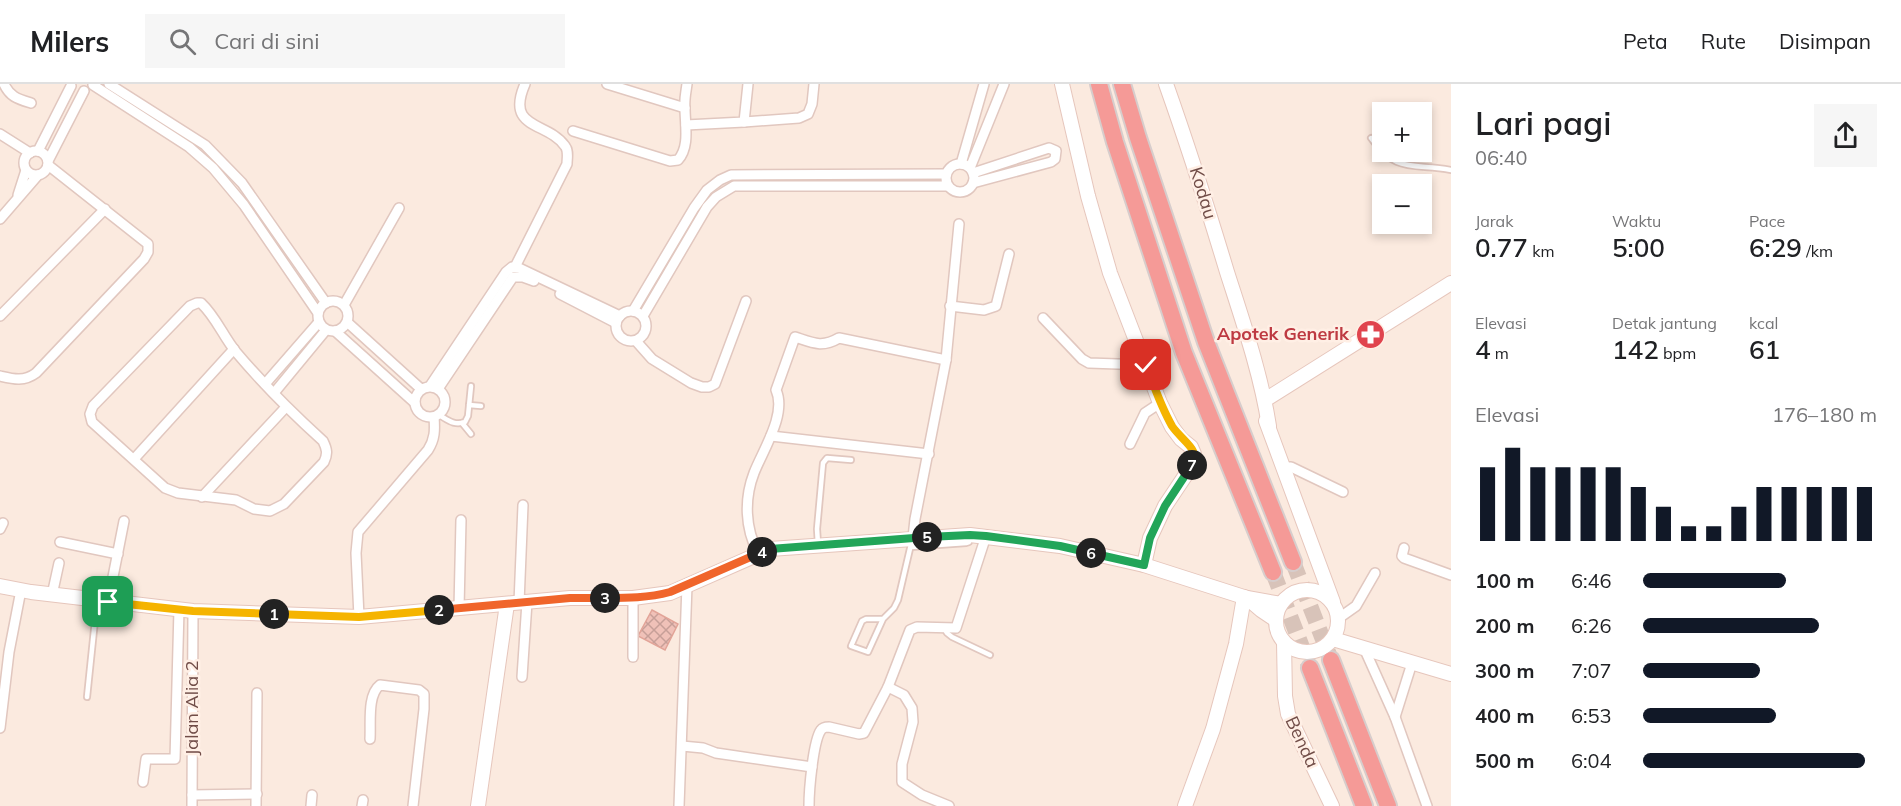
<!DOCTYPE html>
<html lang="id">
<meta charset="utf-8">
<style>
body{margin:0;font-family:Mulish,sans-serif;background:#f6f6f6;color:#202124;height:100vh;display:flex;flex-direction:column;font-size:22px;white-space:nowrap}
*{box-sizing:border-box;margin:0}
p{font-size:20px;color:#757577}
.icon{flex:none;width:33px;height:33px;fill:none;stroke:currentColor;stroke-width:2;stroke-linecap:round;stroke-linejoin:round}
.map{position:relative;flex:1;overflow:hidden}
.panel{display:flex;flex-direction:column;background:#fff;width:450px}
.panel>*{flex:none}
.tools{position:absolute;left:1372px;top:18px;display:grid;gap:12px}
.tools a{display:grid;place-items:center;width:60px;height:60px;border-radius:0px;background:#fff;box-shadow:0 3px 9px #0003;font-size:30px}
.pin{position:absolute;display:grid;place-items:center;width:51px;height:51px;color:#fff;margin:-26px;border-radius:12px;box-shadow:0 3px 9px #0006}
.km{position:absolute;width:30px;height:30px;margin:-15px;border-radius:50%;background:#222;color:#fff;font-size:16px;line-height:30px;text-align:center}
.round{display:grid;place-items:center;flex:none;width:63px;height:63px;border-radius:0px;background:#f6f6f6}
.headline{display:flex;align-items:center;justify-content:space-between;height:102px;padding:0 24px}
h1{font-size:33px;font-weight:600;line-height:45px}
.figures{display:grid;grid-template-columns:repeat(3,1fr);gap:9px;height:102px;padding:6px 24px}
.figures div{display:grid;align-content:center}
.figures b{font-size:26px;font-weight:600}
.figures small{font-size:16px;font-weight:400}
.figures p{font-size:16px}
.chart{height:168px;padding:12px 24px}
.chart p{display:flex;justify-content:space-between}
.chart svg{width:100%;height:108px;margin-top:6px;stroke:#111827;stroke-width:6}
ul{padding:0 24px;list-style:none;font-size:20px}
li{display:grid;grid-template-columns:96px 72px 1fr;align-items:center;height:45px}
li i{height:15px;border-radius:8px;background:#111827}
header{display:flex;align-items:center;gap:36px;box-sizing:border-box;height:84px;padding:0 30px;background:#fff;border-bottom:2px solid #e0e0e0}
header strong{font-size:28px}
nav{display:flex;gap:33px;margin-inline-start:auto;font-size:21px}
.search{width:420px;height:54px;background:#f6f6f6;display:flex;align-items:center;gap:15px;box-sizing:border-box;padding:0 21px;border-radius:0px;color:#757577;font-size:22px}
main{display:flex;flex:1;min-height:0}
.map>svg:first-child{display:block}
</style>
<header>
<strong>Milers</strong>
<div class="search"><svg class="icon" aria-label="search" viewBox="0 0 24 24"><circle cx="10" cy="10" r="6"/><path d="M15 15l6 6"/></svg>Cari di sini</div>
<nav><a>Peta</a><a>Rute</a><a>Disimpan</a></nav>
</header>
<main>
<div class="map">
<svg width="1451" height="722" viewBox="0 0 1451 722">
<defs>
<pattern id="building-cross-hatch" width="8" height="8" patternUnits="userSpaceOnUse" patternTransform="scale(1.5)"><rect width="8" height="8" fill="#f0c1b8"/><path d="M0 0l8 8M0 8l8-8" fill="none" stroke="#c79f98"/></pattern>
</defs>
<rect width="100%" height="100%" fill="#fbeadf"/>
<polygon fill="url(#building-cross-hatch)" stroke="#e2a498" stroke-width="1.5" points="652,526 678,540 665,566 638,552"/>
<g fill="none" stroke-linecap="round" stroke-linejoin="round">
<g stroke="#d8c3b9" stroke-width="16" stroke-dasharray="16 8" stroke-linecap="butt">
<polyline points="1293,478 1331,576"/>
<polyline points="1273,488 1310,584"/>
</g>
<defs>
<g id="lane">
<path d="M1371,54c25,36 42,25 80,32"/>
<polyline points="469,321 481,322"/>
<path d="M439,331c9,5 15,11 26,7l3,-6 3,-30"/>
<polyline points="462,339 471,350"/>
<polyline points="818,460 817,445 823,379 827,374 851,376"/>
<polyline points="911,463 966,459 969,458 970,453"/>
<polyline points="883,535 866,535 862,537 851,562 868,568 883,535 894,524 898,516 912,456"/>
<polyline points="944,544 947,549 952,553 990,571"/>
<polyline points="87,613 97,517"/>
</g>
<g id="street">
<path d="M4,0c6,13 14,15 27,19"/>
<polyline points="109,0 205,61 242,99 326,219"/>
<polyline points="607,0 685,24"/>
<polyline points="93,1 189,63 213,84 244,121 318,229"/>
<polyline points="744,38 799,34 808,30 812,20 814,0"/>
<polyline points="686,41 744,38 748,0"/>
<path d="M573,47l97,30 8,-1c12,-13 7,-35 7,-52 -1,-8 1,-16 2,-24"/>
<polyline points="0,50 30,69"/>
<circle cx="36" cy="79" r="12"/>
<polyline points="38,67 71,2"/>
<polyline points="48,77 84,7"/>
<polyline points="961,80 984,0"/>
<circle cx="960" cy="94" r="14"/>
<polyline points="970,84 1004,0"/>
<polyline points="973,89 1049,64 1056,67 1055,75 1051,78 973,99"/>
<polyline points="18,111 26,86"/>
<polyline points="0,135 38,91"/>
<path d="M515,183l52,-103c0,-6 2,-13 -2,-18 -18,-25 -60,-16 -40,-62"/>
<polyline points="560,210 616,239"/>
<circle cx="333" cy="232" r="15"/>
<path d="M197,219h4c15,14 22,33 35,49 27,32 56,61 87,89 4,8 5,13 1,21l-40,42 -14,7 -16,-2 -18,-9 -58,-7 -13,-5 -73,-66 -2,-8 3,-8 97,-100z"/>
<polyline points="344,221 399,124"/>
<polyline points="950,222 984,226 996,222 1009,170"/>
<polyline points="633,227 694,124 707,106 720,96 731,91 946,90"/>
<circle cx="631" cy="242" r="15"/>
<polyline points="0,232 105,125"/>
<polyline points="643,232 707,123 716,113 734,102 948,102"/>
<polyline points="1043,234 1082,275 1089,279 1146,281"/>
<polyline points="347,238 421,305"/>
<polyline points="335,247 415,319"/>
<polyline points="636,257 652,275 691,299 702,303 709,303 715,300 746,217"/>
<path d="M0,292c13,3 24,6 36,-3l108,-114 4,-7v-8l-100,-79"/>
<polyline points="265,300 319,238"/>
<polyline points="430,302 506,188 512,183 519,184 620,232"/>
<circle cx="430" cy="318" r="15"/>
<polyline points="438,305 513,193 523,193 534,197"/>
<polyline points="274,309 326,246"/>
<polyline points="771,352 929,370"/>
<polyline points="1130,360 1145,329 1160,319"/>
<polyline points="134,375 234,265"/>
<polyline points="1284,383 1291,383 1343,408"/>
<polyline points="202,413 286,323"/>
<polyline points="0,445 3,439"/>
<polyline points="913,454 915,435 946,276 959,140"/>
<polyline points="60,458 118,470"/>
<polyline points="1404,464 1402,472 1404,474 1451,491"/>
<path d="M758,469c-13,-25 -14,-54 -4,-80 9,-23 33,-59 22,-83l19,-53c18,6 27,11 44,1l107,22"/>
<polyline points="52,511 59,479"/>
<polyline points="108,518 124,437"/>
<polyline points="519,519 523,421"/>
<polyline points="459,524 461,436"/>
<path d="M359,533l-3,-64 2,-21 70,-82c7,-11 7,-20 6,-33"/>
<polyline points="1339,534 1356,522 1375,489"/>
<polyline points="1364,564 1395,633 1427,722"/>
<polyline points="633,573 633,514"/>
<polyline points="522,593 527,518"/>
<polyline points="888,603 904,611 912,624 913,638 902,680 902,698 922,711 949,722"/>
<polyline points="1395,633 1412,579"/>
<polyline points="0,644 9,568 21,506"/>
<path d="M370,655c1,-16 -3,-44 10,-54l39,5 5,4v15l-11,97"/>
<polyline points="682,662 703,664 716,669 812,683"/>
<polyline points="143,698 146,675 175,675 179,525"/>
<polyline points="192,711 257,710"/>
<polyline points="192,722 193,527"/>
<polyline points="256,722 257,609"/>
<polyline points="311,722 312,711"/>
<polyline points="362,722 363,716"/>
<polyline points="679,722 687,501"/>
<path d="M809,722c0,-15 4,-65 12,-76 2,-3 5,-3 8,-3l30,7 5,-1 24,-46 22,-57 7,-3 39,1 30,-92"/>
</g>
<g id="secondary">
<polyline points="1062,0 1088,112 1110,189 1160,319 1172,343 1181,355 1191,363 1194,370 1193,380 1165,422 1150,454 1144,481"/>
<path d="M1166,0c22,62 42,125 61,188 16,50 34,102 42,154"/>
<polyline points="1265,316 1451,199"/>
<polyline points="1266,337 1333,518"/>
<polyline points="0,502 31,508 193,527 359,533 570,514 633,514 670,509 770,465 970,451 1060,462 1144,481 1247,514 1281,520"/>
<circle cx="1307" cy="537" r="31"/>
<polyline points="1247,514 1261,526 1276,536"/>
<polyline points="1333,555 1451,590"/>
<polyline points="1284,558 1285,612 1288,630 1332,722"/>
<polyline points="478,722 507,520"/>
<polyline points="1185,722 1213,645 1236,560 1244,513"/>
</g>
<g id="highway">
<polyline points="1099,0 1115,58 1184,269 1273,488"/>
<polyline points="1122,0 1138,54 1206,258 1293,478"/>
<polyline points="1331,576 1388,722"/>
<polyline points="1310,584 1364,722"/>
</g>
</defs>
<use href="#lane" stroke="#e1c7bf" stroke-width="8"/>
<use href="#street" stroke="#e1c7bf" stroke-width="12"/>
<use href="#secondary" stroke="#e6c6bc" stroke-width="16"/>
<use href="#highway" stroke="#d7cdcc" stroke-width="20"/>
<use href="#lane" stroke="#fff" stroke-width="4.5"/>
<use href="#street" stroke="#fff" stroke-width="9"/>
<use href="#secondary" stroke="#fff" stroke-width="14"/>
<use href="#highway" stroke="#f59a97" stroke-width="16"/>
</g>
<g fill="none" stroke-linecap="round" stroke-linejoin="round">
<defs>
<polyline id="split-1" points="108,518 193,527 274,530"/>
<polyline id="split-2" points="274,530 359,533 439,526"/>
<polyline id="split-3" points="439,526 570,514 605,514"/>
<path id="split-4" d="M605,514c22,0 43,0 65,-6l92,-40"/>
<polyline id="split-5" points="762,468 770,465 927,453"/>
<polyline id="split-6" points="927,453 970,451 986,452 1060,462 1091,469"/>
<polyline id="split-7" points="1091,469 1144,481 1150,454 1165,422 1192,381"/>
<path id="split-8" d="M1146,281c8,21 15,42 26,61 5,8 19,19 21,25 2,5 0,9 -1,14"/>
</defs>
<use href="#split-1" stroke="#fff" stroke-width="12"/>
<use href="#split-2" stroke="#fff" stroke-width="12"/>
<use href="#split-3" stroke="#fff" stroke-width="12"/>
<use href="#split-4" stroke="#fff" stroke-width="12"/>
<use href="#split-5" stroke="#fff" stroke-width="12"/>
<use href="#split-6" stroke="#fff" stroke-width="12"/>
<use href="#split-7" stroke="#fff" stroke-width="12"/>
<use href="#split-8" stroke="#fff" stroke-width="12"/>
<use href="#split-1" stroke="#f5b400" stroke-width="8"/>
<use href="#split-2" stroke="#f5b400" stroke-width="8"/>
<use href="#split-3" stroke="#f0652b" stroke-width="8"/>
<use href="#split-4" stroke="#f0652b" stroke-width="8"/>
<use href="#split-5" stroke="#22a559" stroke-width="8"/>
<use href="#split-6" stroke="#22a559" stroke-width="8"/>
<use href="#split-7" stroke="#22a559" stroke-width="8"/>
<use href="#split-8" stroke="#f5b400" stroke-width="8"/>
</g>
<defs>
<symbol id="pharmacy-disc" viewBox="-11 -11 22 22"><circle r="9.5" fill="#e0444e" stroke="#ffefe5"/><path d="M-2-6h4v4h4v4h-4v4h-4v-4h-4v-4h4Z" fill="#fff"/></symbol>
</defs>
<g fill-rule="evenodd">
<use href="#pharmacy-disc" x="1354" y="234" width="33" height="33"/>
</g>
<g text-anchor="middle" stroke-width="5" stroke-linejoin="round" paint-order="stroke">
<g font-size="18" fill="#714d48" stroke="#ffefe5">
<text transform="translate(1203 109) rotate(73)" y="6">Kodau</text>
<text transform="translate(192 624) rotate(-90)" y="6">Jalan Alia 2</text>
<text transform="translate(1302 658) rotate(65)" y="6">Benda</text>
</g>
<g font-size="18" font-weight="bold" fill="#be3a42" stroke="#ffefe5" text-anchor="end">
<text x="1349" y="256">Apotek Generik</text>
</g>
</g>
</svg>
<div class="tools">
<a>+</a>
<a>−</a>
</div>
<div class="pin" style="left:108px;top:518px;background:#1e9e55"><svg class="icon" aria-label="arrive" viewBox="0 0 24 24"><path d="M6 21V4h12l-3 4 3 4H6"/></svg></div>
<div class="pin" style="left:1146px;top:281px;background:#d93025"><svg class="icon" aria-label="check" viewBox="0 0 24 24"><path d="M5 12l5 5 9-10"/></svg></div>
<b class="km" style="left:274px;top:530px">1</b>
<b class="km" style="left:439px;top:526px">2</b>
<b class="km" style="left:605px;top:514px">3</b>
<b class="km" style="left:762px;top:468px">4</b>
<b class="km" style="left:927px;top:453px">5</b>
<b class="km" style="left:1091px;top:469px">6</b>
<b class="km" style="left:1192px;top:381px">7</b>
</div>
<section class="panel">
<div class="headline"><div><h1>Lari pagi</h1><p>06:40</p></div><a class="round"><svg class="icon" aria-label="share" viewBox="0 0 24 24"><path d="M12 15V3M7 8l5-5 5 5M5 13v7h14v-7"/></svg></a></div>
<div class="figures">
<div><p>Jarak</p><b>0.77<small> km</small></b></div>
<div><p>Waktu</p><b>5:00</b></div>
<div><p>Pace</p><b>6:29<small> /km</small></b></div>
</div>
<div class="figures">
<div><p>Elevasi</p><b>4<small> m</small></b></div>
<div><p>Detak jantung</p><b>142<small> bpm</small></b></div>
<div><p>kcal</p><b>61</b></div>
</div>
<div class="chart"><p><span>Elevasi</span>176–180 m</p>
<svg viewBox="0 0 160 44" preserveAspectRatio="none"><path d="M5 44V14M15 44V6M25 44V14M35 44V14M45 44V14M55 44V14M65 44V22M75 44V30M85 44V38M95 44V38M105 44V30M115 44V22M125 44V22M135 44V22M145 44V22M155 44V22"/></svg>
</div>
<ul>
<li><b>100 m</b>6:46<i style="width:61%"></i></li>
<li><b>200 m</b>6:26<i style="width:75%"></i></li>
<li><b>300 m</b>7:07<i style="width:50%"></i></li>
<li><b>400 m</b>6:53<i style="width:57%"></i></li>
<li><b>500 m</b>6:04<i style="width:95%"></i></li>
</ul>
</section>
</main>
